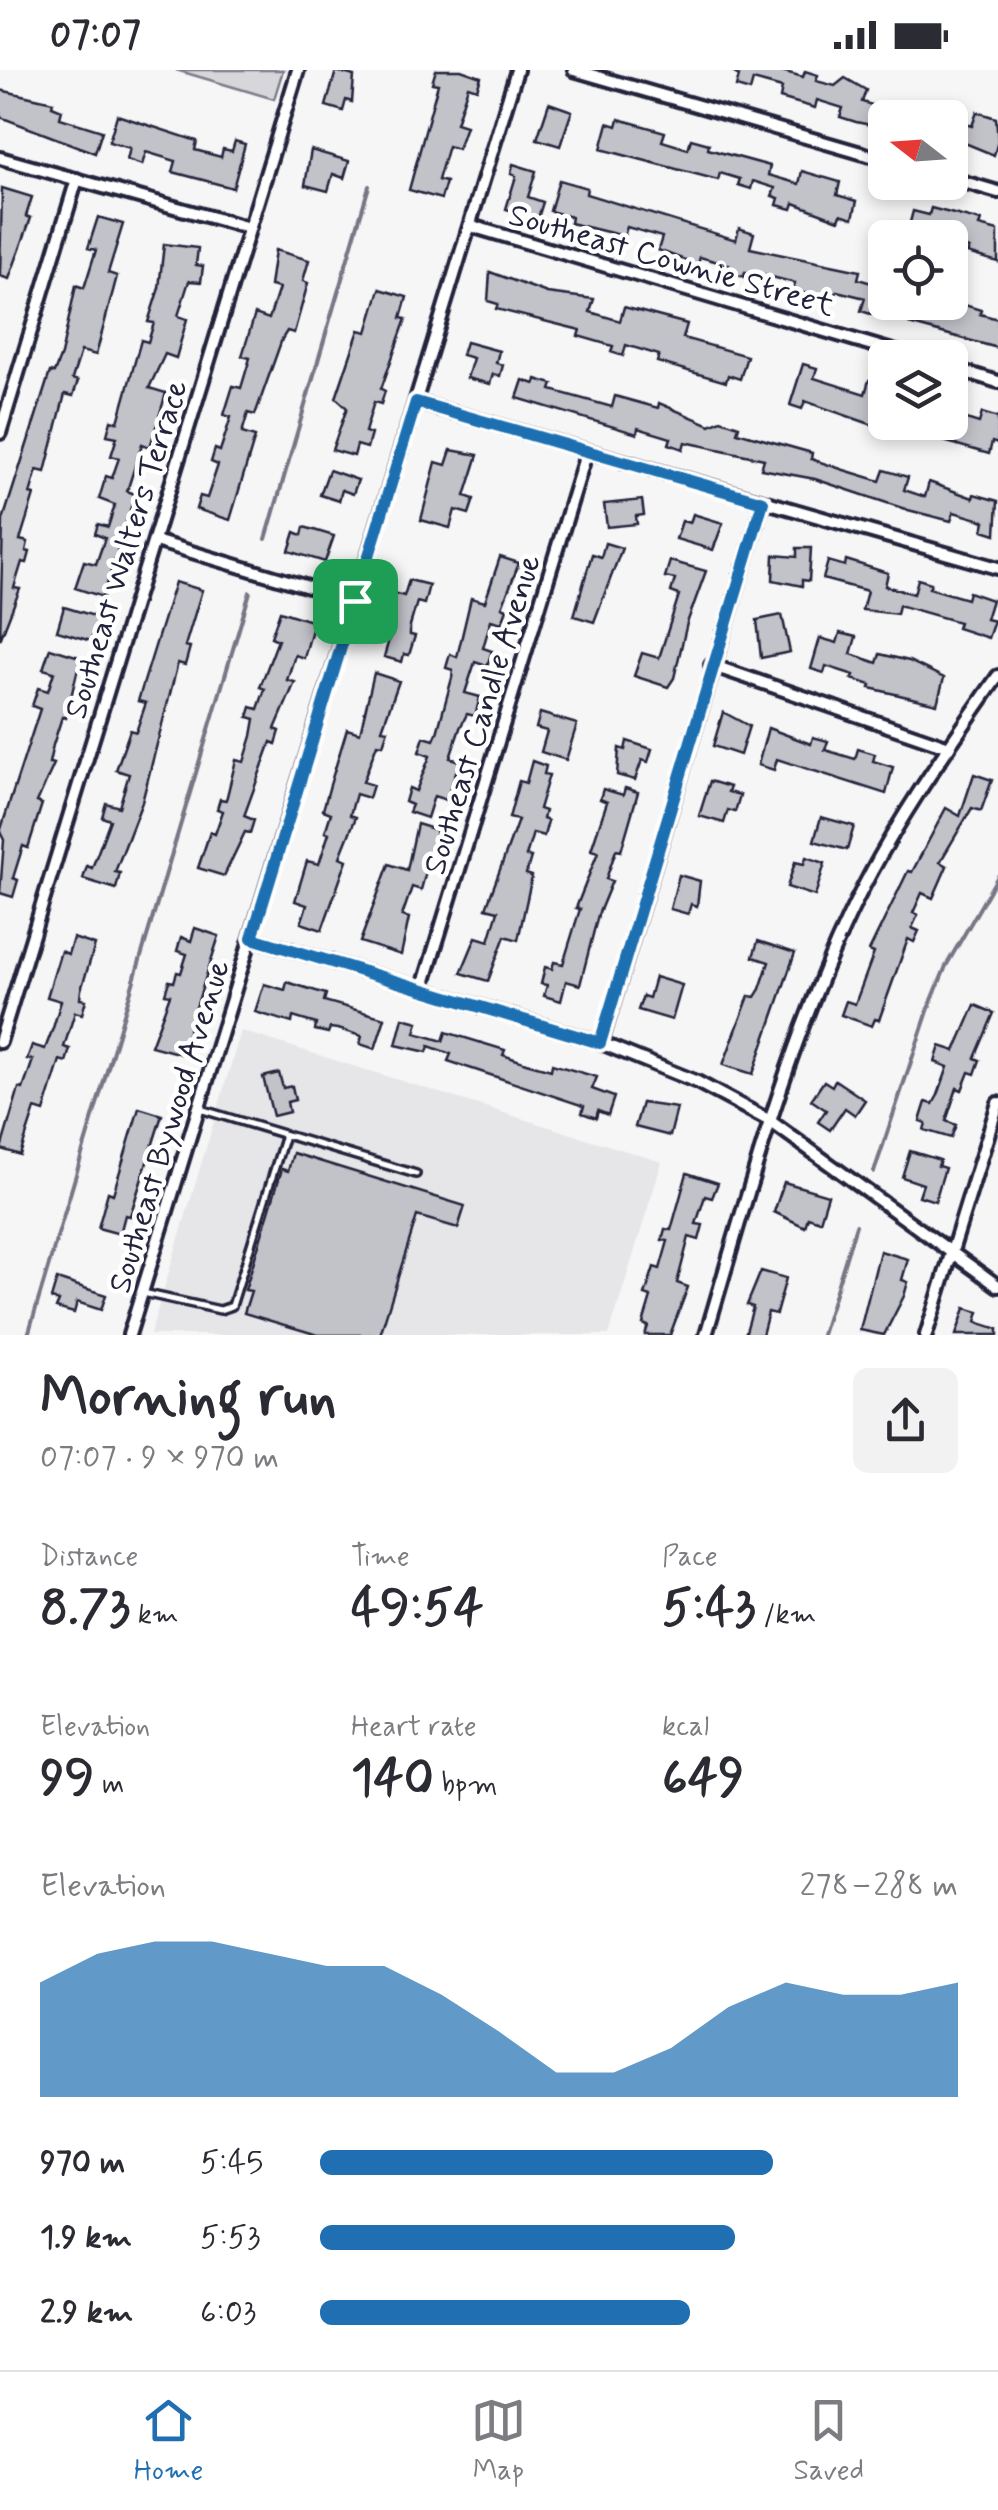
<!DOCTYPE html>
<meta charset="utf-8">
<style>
body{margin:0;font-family:Mynerve,sans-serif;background:#f2f2f3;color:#2b2b33;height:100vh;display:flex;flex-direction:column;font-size:38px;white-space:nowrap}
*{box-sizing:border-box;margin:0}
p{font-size:32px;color:#7c7c81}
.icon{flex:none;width:55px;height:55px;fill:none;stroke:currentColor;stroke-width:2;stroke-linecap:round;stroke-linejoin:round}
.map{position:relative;height:1265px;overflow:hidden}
.drawer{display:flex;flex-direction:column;background:#fff;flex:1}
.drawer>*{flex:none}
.needle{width:65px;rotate:287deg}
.tools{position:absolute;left:868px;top:30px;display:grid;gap:20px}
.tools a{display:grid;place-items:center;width:100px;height:100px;border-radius:15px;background:#fff;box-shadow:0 5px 15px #0003;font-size:50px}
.pin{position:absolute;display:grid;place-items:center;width:85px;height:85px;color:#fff;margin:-42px;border-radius:20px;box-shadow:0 5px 15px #0006}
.round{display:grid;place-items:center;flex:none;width:105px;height:105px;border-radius:15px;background:#f2f2f3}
.head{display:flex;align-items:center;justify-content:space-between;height:170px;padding:0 40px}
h1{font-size:55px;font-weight:800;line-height:75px}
.stats{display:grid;grid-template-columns:repeat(3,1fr);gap:15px;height:170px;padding:10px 40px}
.stats div{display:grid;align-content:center}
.stats b{font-size:50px;font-weight:800}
.stats small{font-size:28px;font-weight:400}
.stats p{font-size:28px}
.chart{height:280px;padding:20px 40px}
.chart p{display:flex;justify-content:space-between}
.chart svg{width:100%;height:180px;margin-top:10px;fill:#1f6fb2;opacity:.7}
ul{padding:0 40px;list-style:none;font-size:32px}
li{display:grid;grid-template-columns:160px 120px 1fr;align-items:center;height:75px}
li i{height:25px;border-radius:12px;background:#1f6fb2}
.status{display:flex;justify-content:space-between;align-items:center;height:70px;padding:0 50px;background:#fff;direction:ltr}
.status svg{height:28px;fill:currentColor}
.tabs{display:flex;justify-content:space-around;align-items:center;height:140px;border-top:2px solid #e1e1e2;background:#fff;font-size:28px;color:#7c7c81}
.tabs a{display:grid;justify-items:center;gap:5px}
.tabs .current{color:#1f6fb2}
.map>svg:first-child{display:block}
</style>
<div class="status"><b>07:07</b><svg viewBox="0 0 49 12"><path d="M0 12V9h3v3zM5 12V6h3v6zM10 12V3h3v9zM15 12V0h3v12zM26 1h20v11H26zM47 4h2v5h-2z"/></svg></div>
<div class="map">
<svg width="998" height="1265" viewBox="0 0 998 1265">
<rect width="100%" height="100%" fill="#f6f6f7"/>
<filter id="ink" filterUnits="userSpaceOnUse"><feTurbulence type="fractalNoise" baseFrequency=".01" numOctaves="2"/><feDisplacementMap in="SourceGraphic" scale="20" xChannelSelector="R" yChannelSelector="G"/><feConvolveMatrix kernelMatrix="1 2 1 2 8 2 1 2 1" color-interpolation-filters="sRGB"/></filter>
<g filter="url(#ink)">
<polygon fill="#e6e6e9" points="241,961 662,1092 609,1265 150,1265"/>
<polygon fill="#d7d7db" stroke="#7c7c8b" stroke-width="2.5" points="176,0 283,0 274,29"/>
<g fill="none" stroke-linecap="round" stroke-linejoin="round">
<g stroke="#767685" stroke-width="4">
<polyline points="266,469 369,116"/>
<polyline points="874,1102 930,935 946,896 998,806"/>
<polyline points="28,1265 250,522"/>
<polyline points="822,1265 856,1155"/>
</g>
</g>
<g fill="#c2c2c9" stroke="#22223b" stroke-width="2.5">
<polygon points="436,0 461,0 481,7 477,19 468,16 456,53 466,56 458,79 448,76 438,110 446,112 441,129 409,120 438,14 432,13"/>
<polygon points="729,0 778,0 803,7 805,1 818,5 816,11 835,16 845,8 866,20 862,32 885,39 887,34 925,48 885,48 885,58 856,52 840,47 843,38 817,30 815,38 780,28 782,18 753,10 750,21 736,17 739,6"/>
<polygon points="336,1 354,6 352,32 346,30 343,41 326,36"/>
<polygon points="0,20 53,32 52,36 62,40 60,48 102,61 95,83 0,47"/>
<polygon points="549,33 572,41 560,76 537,69"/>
<polygon points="977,42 996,48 998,71 994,85 950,67 950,50 972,56"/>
<polygon points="117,45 197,71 195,80 221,87 223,79 232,81 235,71 245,74 233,118 173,102 176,91 146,82 142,95 127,90 130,78 109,72"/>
<polygon points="619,49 665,62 662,71 688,79 691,69 709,74 708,79 770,96 768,105 799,114 802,101 840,112 837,125 857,131 853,148 841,144 839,150 794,133 792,139 777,135 779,128 772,126 775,118 753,111 751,119 738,115 740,109 720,103 718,110 601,79 608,53 617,56"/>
<polygon points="311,80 349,91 344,108 333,104 328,121 305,115"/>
<polygon points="513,94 536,101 528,127 543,132 538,148 506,139 516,106 511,104"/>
<polygon points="559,110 587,118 586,124 736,170 739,158 754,163 750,178 860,201 858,209 885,217 885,232 955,232 981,240 980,244 998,249 998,278 909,254 911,245 883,237 880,247 861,241 865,228 837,221 835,228 807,224 793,220 795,213 764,205 745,202 744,207 727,202 729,195 700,187 698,194 682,189 658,180 662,167 627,157 624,166 570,153 571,147 550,141"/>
<polygon points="2,118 32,127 26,146 31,148 9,209 0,206"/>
<polygon points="931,138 981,151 979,156 998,161 998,192 967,183 969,179 951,173 953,168 907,164 913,141 929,145"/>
<polygon points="98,147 123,154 108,203 117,206 96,285 81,281 72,309 78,311 73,326 65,324 45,402 37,400 30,424 34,425 20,470 28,472 26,481 30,482 27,493 22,492 14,518 20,519 0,570 3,450 50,302 54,303 61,285 76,215 84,218 96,180 88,178"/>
<polygon points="164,174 198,178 196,195 203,196 201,212 189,211 178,246 187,249 176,288 165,284 149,318 166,323 150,377 142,374 127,421 135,424 103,527 75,518 84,491 96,494 105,468 95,464 98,454 108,457 115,435 99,429 106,406 112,408 119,388 111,386 117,367 107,365 111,350 118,352 141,270 148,272 154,253 148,252 159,218"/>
<polygon points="275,180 309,190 303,211 308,213 294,263 287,261 282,269 255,345 248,343 242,363 255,367 230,450 196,439 200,426 207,428 218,395 211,392 215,379 220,381 231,347 224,345 233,316 241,318 250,288 242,286 255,244 269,249 279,218 270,216"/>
<polygon points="490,202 547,223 594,229 590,242 620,251 624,237 687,254 683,268 747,286 740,309 728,305 726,312 657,292 659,285 626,275 623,286 611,282 613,276 578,266 580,260 496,239 498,234 488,231"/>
<polygon points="380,219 407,227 401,248 406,249 381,319 385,321 381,334 374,332 365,362 371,364 367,378 357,375 354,386 332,380 347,338 336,328 359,260 367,262"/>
<polygon points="466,272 499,281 496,293 503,295 500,306 493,304 490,314 467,308 473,288 462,285"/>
<polygon points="803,294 817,298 814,308 865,324 869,310 885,315 885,347 876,344 873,355 805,331 802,339 790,335"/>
<polygon points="536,309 553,314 551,320 612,337 615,326 658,338 659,333 710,355 721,350 739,356 737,362 812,383 811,389 844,400 880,411 884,400 908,407 904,420 925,427 929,412 973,428 974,424 998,431 996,464 983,460 985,451 954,442 951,451 908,440 815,409 761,399 764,389 685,372 683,379 669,374 671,368 638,358 637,364 517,328 523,310 535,314"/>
<polygon points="982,343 998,348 998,374 992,372 989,384 887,355 950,352 950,344 979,353"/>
<polygon points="451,380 478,385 465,426 474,429 469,444 455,440 450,458 421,450 436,392 446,395"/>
<polygon points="329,400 358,410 353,424 342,420 339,431 320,425"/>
<polygon points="642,430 644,445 636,446 637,454 607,457 604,434"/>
<polygon points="693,444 723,453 713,480 676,469 682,451 690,453"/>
<polygon points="304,457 334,466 325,492 289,481 295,462 302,465"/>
<polygon points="605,473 622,478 594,552 574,546 592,484 601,487"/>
<polygon points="797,478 811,478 809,511 802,510 802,516 773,510 774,485 797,487"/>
<polygon points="500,487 519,493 502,537 507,539 502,553 491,550 483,578 492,581 487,596 475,592 465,623 480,627 475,646 467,644 460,658 450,688 460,691 446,730 434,726 427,748 409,742 412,735 405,732 409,718 416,721 430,686 419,682 424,667 434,670 437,663 452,608 453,600 446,598 450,584 457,587 471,528 485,532"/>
<polygon points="846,490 888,503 885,516 914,524 918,509 931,513 929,518 967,529 969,522 992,530 986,549 994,551 988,568 957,558 959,552 899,535 897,544 862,540 867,521 823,509 828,491 845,496"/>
<polygon points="670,491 706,501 687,553 674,608 668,617 634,606 642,583 659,588 679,525 671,522 675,509 665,507"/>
<polygon points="409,510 429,515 424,534 417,532 410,556 410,565 415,566 409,585 404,584 402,592 384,587 390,566 377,562 389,522 404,526"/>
<polygon points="175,512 202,520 185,576 190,577 185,595 178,593 142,732 115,802 120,803 116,819 83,809 87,796 92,798 110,750 102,747 106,733 119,737 129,704 116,700 130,660 136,662 146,633 138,631"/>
<polygon points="64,537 98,547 91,571 57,561"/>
<polygon points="280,541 314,552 304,588 295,585 287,610 295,612 275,659 280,661 276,674 271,672 244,746 254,750 250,763 245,762 224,806 198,798 210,762 215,764 223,741 217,739 220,729 226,730 236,690 244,692 252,666 255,649 248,647 251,637 258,639 265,619 260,617 278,570 271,567"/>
<polygon points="782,545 790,582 761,588 757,550"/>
<polygon points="840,563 856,567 851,584 877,593 880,584 909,591 944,608 937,634 870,618 871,615 852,609 854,605 826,596 824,603 811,599 820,568 837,573"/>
<polygon points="50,578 86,589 83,600 78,598 66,648 62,647 53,675 49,693 54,694 37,732 42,734 28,778 23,776 13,808 18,810 13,827 0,823 4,770 0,762 40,639 32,636 38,618 48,621 54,602 43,599"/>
<polygon points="374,603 399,611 382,659 388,660 383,675 377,674 363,712 373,715 369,728 356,724 350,745 356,747 340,787 347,790 322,860 301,853 307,835 295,831 307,791 319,794 329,763 325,762 331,743 323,740 330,715 347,659 360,663"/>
<polygon points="723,642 749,656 740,685 713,676"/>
<polygon points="540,643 577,654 566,690 541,682 547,661 536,658"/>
<polygon points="768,658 811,674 813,667 828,671 825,680 855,689 858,679 875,684 873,691 893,697 886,724 777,689 774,700 758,695"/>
<polygon points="627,671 652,679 648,692 642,690 635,710 617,705 619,678 625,680"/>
<polygon points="532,691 546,696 544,704 549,705 539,739 545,741 543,749 548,751 544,766 533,763 526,786 531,787 526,804 532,806 518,870 505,866 488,911 461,903 476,867 489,871 498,841 486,838 518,750 509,748 519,711 526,713"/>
<polygon points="974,704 992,710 981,741 972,738 940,792 947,796 933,828 922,823 913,843 918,845 912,858 919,861 914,872 908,869 879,950 875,949 872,956 841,945 846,931 855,934 874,883 869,881 908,801 912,802 946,738 960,746"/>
<polygon points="710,711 730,717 728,722 740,725 735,742 728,740 724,753 699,746"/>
<polygon points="625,718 638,722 621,781 616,780 606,809 612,811 598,845 580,915 566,911 561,931 544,926 547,915 541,914 545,897 552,899 554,892 563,894 580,839 576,838 598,782 591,780 607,732 600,729 603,719 623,725"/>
<polygon points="821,747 854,756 847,780 814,771"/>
<polygon points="417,754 437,760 421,820 412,817 402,846 409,848 401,885 360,872 389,794 407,800"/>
<polygon points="806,787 825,793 815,826 787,817 795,792 804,794"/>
<polygon points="679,805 700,811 697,836 691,834 688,844 670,839"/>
<polygon points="195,858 219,866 181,984 151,976 170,925 165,924 169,911 174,912 177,902 181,903 187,884 177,881 181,867 191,871"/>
<polygon points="73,868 95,875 81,920 80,929 86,930 82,944 75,942 64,977 70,979 66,992 60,990 44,1042 35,1039 20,1085 1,1079 19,1018 23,1019 33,990 27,989 32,975 45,979 53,958 61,931 47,927 61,881 68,884"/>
<polygon points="758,871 795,883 753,1004 723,995 749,926 755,927 760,919 769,892 753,887"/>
<polygon points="655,907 682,915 672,950 638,940 643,926 649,928"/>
<polygon points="287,912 326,924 324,931 385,948 375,979 360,974 362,966 338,959 330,958 328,963 315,960 316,954 293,947 292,953 255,942 264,914 285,920"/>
<polygon points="975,935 994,943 975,988 980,990 975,1004 969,1002 962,1020 957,1018 946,1051 956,1055 951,1068 924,1060 926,1053 920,1051 926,1032 933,1034 938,1025 948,997 935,992 940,976 955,981"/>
<polygon points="403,948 418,952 415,963 443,971 446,962 505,980 503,985 526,993 551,1000 552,994 597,1007 592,1019 614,1027 608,1045 598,1041 596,1048 582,1043 584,1036 448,991 451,984 429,976 427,982 396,975"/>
<polygon points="279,1003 283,1018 292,1016 295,1030 287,1032 289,1042 273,1046 263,1007"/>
<polygon points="835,1010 865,1030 855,1045 845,1038 830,1060 818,1052 826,1040 811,1030 824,1011 832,1016"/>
<polygon points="642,1033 677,1038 670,1066 635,1057"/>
<polygon points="139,1038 162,1045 130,1146 125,1145 120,1164 98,1158 108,1122 113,1124"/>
<polygon points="910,1081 940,1090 938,1096 945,1098 935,1131 919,1126 923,1114 902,1107"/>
<polygon points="293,1083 465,1136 458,1158 417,1146 380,1265 318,1265 244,1243 251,1221 245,1220 282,1099 288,1101"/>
<polygon points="687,1103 718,1113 712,1128 705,1126 696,1154 703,1155 699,1170 689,1167 677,1213 688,1217 670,1265 645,1265 648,1256 643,1254 651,1227 645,1225 654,1197 660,1199 668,1171 662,1170 665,1159 671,1160"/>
<polygon points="784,1112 828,1125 820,1151 808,1147 805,1157 774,1142"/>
<polygon points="880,1181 908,1189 902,1210 908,1212 904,1226 884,1265 860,1260"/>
<polygon points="761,1201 786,1208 776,1244 768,1242 762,1265 745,1265 753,1237 747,1235"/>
<polygon points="57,1209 106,1225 101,1240 77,1232 74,1243 56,1238 59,1231 51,1229"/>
<polygon points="965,1238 979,1242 976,1252 998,1259 998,1265 956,1265"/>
</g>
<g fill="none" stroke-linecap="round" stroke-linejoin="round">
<defs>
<g id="lane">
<polyline points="200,1039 416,1104"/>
<polyline points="143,1223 220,1240 232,1236 285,1065"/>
</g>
<g id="street">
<polyline points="574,0 885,90"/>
<polyline points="0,88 249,158"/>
<polyline points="950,108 998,122"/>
<polyline points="471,156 916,288"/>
<polyline points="950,297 998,312"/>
<polyline points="416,332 998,498"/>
<polyline points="0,363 77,109"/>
<polyline points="155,471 355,531"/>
<polyline points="711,595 949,677"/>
<polyline points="252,868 601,973 697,1012 770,1051 998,1216"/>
<polyline points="423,917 586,384"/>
<polyline points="0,972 298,0"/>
<polyline points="601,973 763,432"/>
<polyline points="129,1265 517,0"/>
<path d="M706,1265c42,-141 80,-286 143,-419 40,-85 95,-163 149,-240"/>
<polyline points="926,1265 998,1033"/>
</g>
</defs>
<use href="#lane" stroke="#22223b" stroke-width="12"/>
<use href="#street" stroke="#22223b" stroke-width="18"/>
<use href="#lane" stroke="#fff" stroke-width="5"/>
<use href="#street" stroke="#fff" stroke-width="10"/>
</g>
</g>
<g fill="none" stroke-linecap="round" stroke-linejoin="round" filter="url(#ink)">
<defs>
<polygon id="route" points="416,332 763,432 600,973 252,868"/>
</defs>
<use href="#route" stroke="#fff" stroke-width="20"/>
<use href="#route" stroke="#1f6fb2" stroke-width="12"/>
</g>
<g text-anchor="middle" stroke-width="9" stroke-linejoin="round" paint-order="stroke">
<g font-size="32" fill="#22223b" stroke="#fff">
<text transform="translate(672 189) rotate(16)" y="11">Southeast Cownie Street</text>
<text transform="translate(125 479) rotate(-73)" y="11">Southeast Walters Terrace</text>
<text transform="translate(481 644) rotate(-73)" y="11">Southeast Candle Avenue</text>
<text transform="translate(168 1056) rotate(-73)" y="11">Southeast Bywood Avenue</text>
</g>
</g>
</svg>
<div class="tools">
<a><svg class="needle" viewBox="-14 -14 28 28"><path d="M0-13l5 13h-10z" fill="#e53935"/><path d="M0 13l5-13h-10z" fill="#7c7c81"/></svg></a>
<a><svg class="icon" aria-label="locate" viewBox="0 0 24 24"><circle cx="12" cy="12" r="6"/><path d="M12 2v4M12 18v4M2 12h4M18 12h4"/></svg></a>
<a><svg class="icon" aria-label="layers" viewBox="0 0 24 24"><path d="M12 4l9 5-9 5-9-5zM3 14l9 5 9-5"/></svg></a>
</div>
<div class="pin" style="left:355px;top:531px;background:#1e9e55"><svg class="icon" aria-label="arrive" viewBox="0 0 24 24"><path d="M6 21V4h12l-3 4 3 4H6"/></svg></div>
</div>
<section class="drawer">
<div class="head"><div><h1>Morning run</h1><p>07:07 · 9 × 970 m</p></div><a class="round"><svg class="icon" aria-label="share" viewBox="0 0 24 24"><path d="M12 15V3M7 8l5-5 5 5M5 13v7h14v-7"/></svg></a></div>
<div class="stats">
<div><p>Distance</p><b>8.73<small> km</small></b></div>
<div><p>Time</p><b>49:54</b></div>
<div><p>Pace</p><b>5:43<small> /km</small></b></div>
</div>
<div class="stats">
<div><p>Elevation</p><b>99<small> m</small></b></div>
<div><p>Heart rate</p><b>140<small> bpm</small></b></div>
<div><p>kcal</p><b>649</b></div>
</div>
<div class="chart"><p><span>Elevation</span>278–288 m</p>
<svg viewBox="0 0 160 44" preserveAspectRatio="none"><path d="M0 44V16L10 9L20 6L30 6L40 9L50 12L60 12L70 19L80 28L90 38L100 38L110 32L120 22L130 16L140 19L150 19L160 16V44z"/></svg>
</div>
<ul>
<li><b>970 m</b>5:45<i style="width:71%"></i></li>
<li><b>1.9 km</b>5:53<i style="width:65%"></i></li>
<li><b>2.9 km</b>6:03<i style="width:58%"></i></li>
</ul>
</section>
<nav class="tabs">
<a class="current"><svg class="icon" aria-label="home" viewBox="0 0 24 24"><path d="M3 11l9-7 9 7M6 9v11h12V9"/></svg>Home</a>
<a><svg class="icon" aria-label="map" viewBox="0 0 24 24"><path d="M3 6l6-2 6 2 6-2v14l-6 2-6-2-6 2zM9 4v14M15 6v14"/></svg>Map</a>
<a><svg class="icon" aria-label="saved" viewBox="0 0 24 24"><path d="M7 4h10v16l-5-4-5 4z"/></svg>Saved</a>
</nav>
